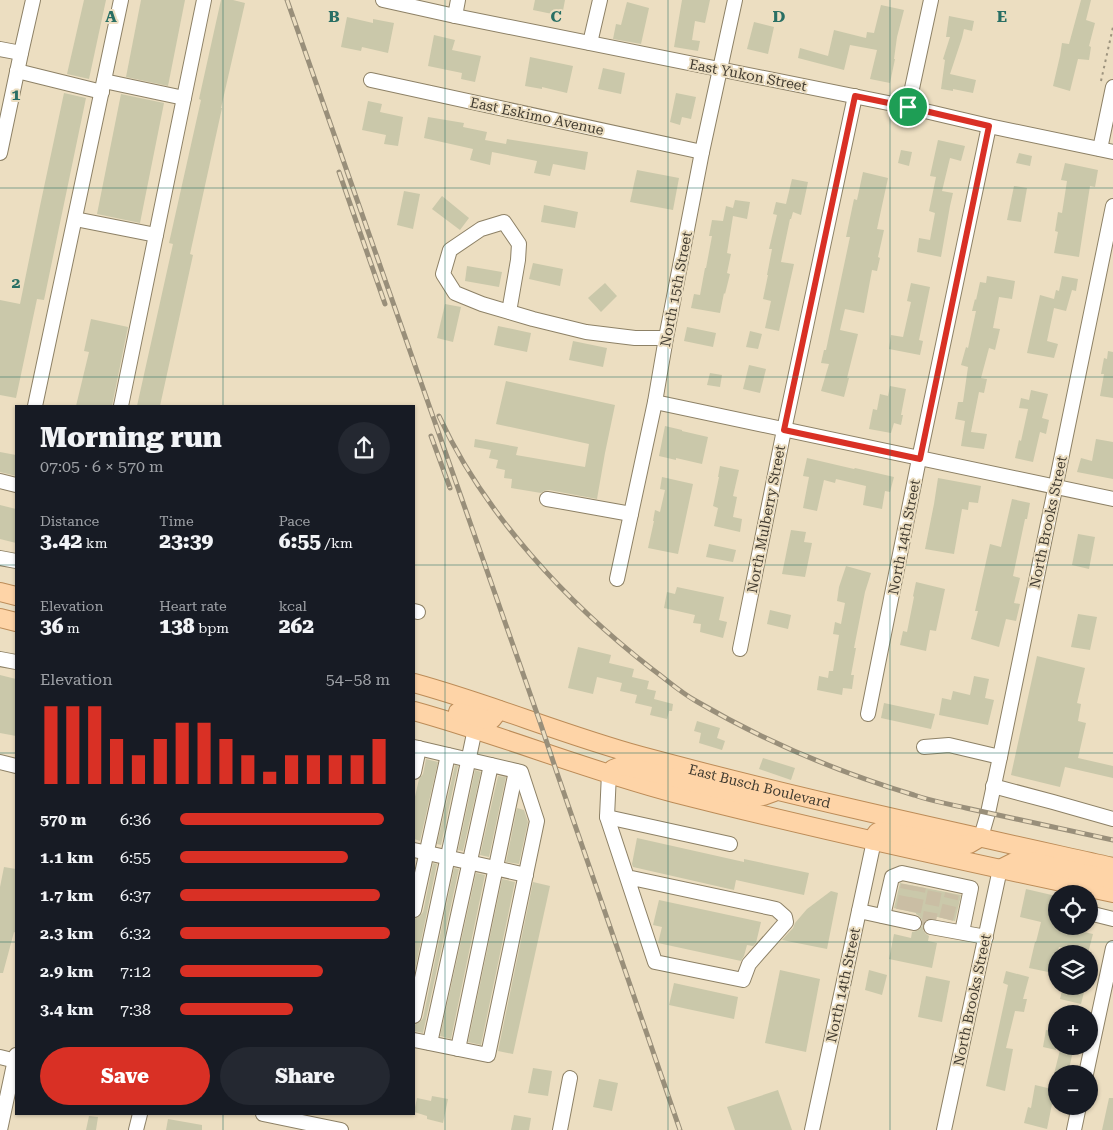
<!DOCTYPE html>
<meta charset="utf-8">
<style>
body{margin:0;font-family:"Roboto Serif",serif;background:#242831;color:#f1f3f6;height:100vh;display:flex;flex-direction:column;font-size:19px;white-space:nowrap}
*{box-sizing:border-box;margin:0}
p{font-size:16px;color:#9ea1a6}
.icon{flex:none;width:28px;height:28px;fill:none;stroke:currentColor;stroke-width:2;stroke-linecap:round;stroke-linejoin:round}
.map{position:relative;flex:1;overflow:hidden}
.drawer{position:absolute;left:15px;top:405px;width:400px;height:710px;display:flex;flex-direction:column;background:#171b24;border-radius:0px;box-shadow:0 1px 4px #0004}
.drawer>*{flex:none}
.controls{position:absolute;left:1048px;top:885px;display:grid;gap:10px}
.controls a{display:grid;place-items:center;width:50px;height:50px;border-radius:50%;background:#171b24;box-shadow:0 1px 4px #0004;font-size:25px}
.pin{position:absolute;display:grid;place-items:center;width:42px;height:42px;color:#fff;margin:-21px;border:2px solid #fff;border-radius:50%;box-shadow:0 1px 5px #0007}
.round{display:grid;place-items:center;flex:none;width:52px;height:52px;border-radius:26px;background:#242831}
.headline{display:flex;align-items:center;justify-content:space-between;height:85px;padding:0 25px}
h1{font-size:28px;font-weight:800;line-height:38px}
.metrics{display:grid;grid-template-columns:repeat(3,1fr);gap:8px;height:85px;padding:5px 25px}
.metrics div{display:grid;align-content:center}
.metrics b{font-size:21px;font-weight:800}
.metrics small{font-size:14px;font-weight:400}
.metrics p{font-size:14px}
.chart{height:140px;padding:10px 25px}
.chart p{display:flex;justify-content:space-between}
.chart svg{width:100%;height:90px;margin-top:5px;stroke:#d93025;stroke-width:6}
.cta{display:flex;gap:10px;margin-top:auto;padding:10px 25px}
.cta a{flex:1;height:58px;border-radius:30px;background:#d93025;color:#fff;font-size:20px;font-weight:800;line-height:58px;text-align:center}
.cta a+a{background:#242831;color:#f1f3f6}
ul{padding:0 25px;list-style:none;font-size:16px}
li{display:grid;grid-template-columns:80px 60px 1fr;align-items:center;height:38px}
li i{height:12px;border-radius:6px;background:#d93025}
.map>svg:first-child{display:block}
</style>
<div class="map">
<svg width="1113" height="1130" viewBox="0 0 1113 1130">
<rect width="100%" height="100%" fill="#ecdec1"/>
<g fill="#cac8aa">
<polygon points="84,0 106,0 89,79 67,74"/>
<polygon points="141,0 185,0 168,86 126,77"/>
<polygon points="221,0 233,0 245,3 221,108 222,108 190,254 193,255 160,406 137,406 173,244 169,243 201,100 199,99"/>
<polygon points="535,0 565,0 562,16 533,10"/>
<polygon points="682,0 710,0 705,23 695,21 692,40 700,41 698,51 674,47"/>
<polygon points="1081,0 1091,0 1086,20 1095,23 1089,46 1091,47 1089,60 1078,59 1070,91 1053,86 1060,56 1062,43 1069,44"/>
<polygon points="627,2 649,8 641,44 613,39 616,24 621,25"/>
<polygon points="881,5 904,10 897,37 894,59 895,59 890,83 870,79 877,50 850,45 844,70 798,58 800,48 828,56 834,30 866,38 867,32 874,33"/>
<polygon points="949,16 974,21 972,31 964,29 962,38 950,74 976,80 973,93 953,89 953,91 941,89 945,60 943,59 950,37 946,37"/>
<polygon points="347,17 373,23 373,19 394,23 388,53 362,47 361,51 341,47"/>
<polygon points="754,22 774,27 768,54 747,49"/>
<polygon points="434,35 455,40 452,50 481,56 475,82 461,79 462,73 428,66"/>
<polygon points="530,57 573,66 567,93 542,87 542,89 525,86"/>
<polygon points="603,68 625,73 621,94 598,89"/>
<polygon points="64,93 86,98 44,300 37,299 16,398 0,395 0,300 20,304 40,206"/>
<polygon points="676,93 696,97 691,119 682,117 680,125 670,122"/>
<polygon points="121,94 164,103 140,223 97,214"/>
<polygon points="368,101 382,104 380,112 403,117 398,146 384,144 386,135 362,130"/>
<polygon points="428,117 464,123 463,127 487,132 485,140 506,144 507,139 588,152 585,170 553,164 550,176 534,173 537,161 492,152 490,165 470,160 473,149 424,138"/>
<polygon points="938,140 965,146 961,161 950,158 942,191 953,193 950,206 941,257 917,252 919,238 930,240 935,213 929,211 936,177 930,176"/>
<polygon points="901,150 912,152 909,166 898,163"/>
<polygon points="1019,153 1032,156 1030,166 1016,163"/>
<polygon points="1065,163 1098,170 1095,187 1090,186 1079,257 1054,253 1058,232 1055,231 1058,212 1062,213 1067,181 1061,180"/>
<polygon points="637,170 679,178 673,210 630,202"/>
<polygon points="863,172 888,178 877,229 884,230 878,257 880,258 877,271 872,270 864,313 845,309 840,330 858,334 847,378 849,378 844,397 821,391 829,364 821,363 824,350 826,350 850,237 846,237 854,199 857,200"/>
<polygon points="792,179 808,182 801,215 793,212 791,219 790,219 781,262 794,264 779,331 765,328 771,301 763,299 768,275 767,275 772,249 769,249 777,215 773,214 776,202 786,204"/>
<polygon points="1014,186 1027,188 1021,222 1007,220"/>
<polygon points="404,191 420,194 413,229 397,225"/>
<polygon points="442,196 469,218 460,230 432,209"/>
<polygon points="735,200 750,202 747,219 733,216 727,253 731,254 727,273 730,274 725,294 724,293 720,313 691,308 694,294 700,295 705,268 706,268 712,236 709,236 712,220 723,221 726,206 733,208"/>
<polygon points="544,205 578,212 575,228 541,222"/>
<polygon points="533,263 563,269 560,286 529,279"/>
<polygon points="467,266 502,272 499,287 465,281"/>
<polygon points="987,276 1015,281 1012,299 999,297 993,328 1000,329 995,350 989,348 981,378 987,379 984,393 979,392 971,432 987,434 984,449 961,446 965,421 955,419 958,402 963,402 968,367 961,365 966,347 968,348 976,311 972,311 975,299 976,300 980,282 986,283"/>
<polygon points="1062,276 1078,279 1076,291 1072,290 1066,311 1054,308 1047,341 1058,344 1054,358 1027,353 1040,295 1054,299 1056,290 1059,291"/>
<polygon points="605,283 617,296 601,312 588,298"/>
<polygon points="911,283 930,287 919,340 923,341 920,355 889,349 891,335 903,337 911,302 907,301"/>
<polygon points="445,304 461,307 453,342 437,338"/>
<polygon points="91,319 128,327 112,406 76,406 89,352 84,351"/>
<polygon points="498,326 531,333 527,352 494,345"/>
<polygon points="687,327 716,333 713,347 684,341"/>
<polygon points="750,331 762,334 758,349 746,347"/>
<polygon points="573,341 607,348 603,367 569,360"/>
<polygon points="1108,351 1113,352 1113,398 1100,396 1104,374 1101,374 1104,358 1107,359"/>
<polygon points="749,365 766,369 760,393 743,389"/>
<polygon points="710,373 722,375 720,387 707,385"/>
<polygon points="506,381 615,405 605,453 597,499 549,490 544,491 541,493 511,488 512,479 504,478 505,470 496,468 498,460 489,458 491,450 474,447 475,439 518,447 516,455 585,467 589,444 496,424"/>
<polygon points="890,386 906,389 901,415 903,415 901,425 894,423 891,433 869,429 873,409 877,410 880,394 888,396"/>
<polygon points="1031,390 1048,394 1042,418 1049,420 1046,434 1040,432 1033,462 1015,458 1019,440 1021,441 1028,409 1019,408 1021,398 1029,400"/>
<polygon points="665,426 682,430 682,431 708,437 702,464 676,458 676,460 659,456"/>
<polygon points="1096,439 1113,442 1113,479 1077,472 1081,458 1092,461"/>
<polygon points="0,452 16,455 16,476 0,472"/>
<polygon points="807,458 854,469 855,468 894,477 890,492 885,491 882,509 863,505 866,486 836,479 835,483 824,480 817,511 803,508 809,477 803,476"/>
<polygon points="720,466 739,470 733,496 737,497 733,517 742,519 740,532 714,526 718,508 713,506 719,477 718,477"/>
<polygon points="662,477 693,484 678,554 648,548 654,521 653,521 655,510 660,512 665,490 660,489"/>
<polygon points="938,478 981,486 978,503 969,502 968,510 962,509 954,554 925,549 934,504"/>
<polygon points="1012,499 1030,503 1027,519 1025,519 1013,576 1020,578 1014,603 1020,604 1016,621 1006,619 999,647 971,639 978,611 975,611 990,544 1001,547"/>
<polygon points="0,505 16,509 16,543 0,539"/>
<polygon points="791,530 806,532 804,542 812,543 805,577 782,574"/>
<polygon points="1078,534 1095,537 1089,569 1072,565"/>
<polygon points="709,544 736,550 733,562 706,557"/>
<polygon points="846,566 871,573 865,592 854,648 856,648 851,675 854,675 852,689 843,688 842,695 817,690 819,676 828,678 829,671 833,671 839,635 833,634 835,622 841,624 845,603 837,601 839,587"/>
<polygon points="916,582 945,589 936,631 930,630 926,651 900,645 903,631 907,632 914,597 913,596"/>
<polygon points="677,587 724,597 719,620 727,622 723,638 700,632 701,624 693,623 695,615 664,608 667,592 675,594"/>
<polygon points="770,610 791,615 788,629 767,624"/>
<polygon points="1078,614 1097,617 1090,650 1071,647"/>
<polygon points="578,647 611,655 609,663 634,669 632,677 649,681 647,689 656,691 654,699 673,704 672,711 669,711 667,719 650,715 652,707 635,703 637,695 620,691 622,683 597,677 593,694 568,688"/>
<polygon points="1037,656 1085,668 1077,703 1081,704 1078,721 1086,723 1078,758 1113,766 1113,778 1065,767 1060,787 1011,775"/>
<polygon points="0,675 16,679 16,736 0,733"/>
<polygon points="974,676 989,679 985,698 994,700 988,725 939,715 942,698 951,700 953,691 970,695"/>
<polygon points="884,703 935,714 931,729 881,718"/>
<polygon points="697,721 720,728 717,738 725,741 722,750 699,743 701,733 694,731"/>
<polygon points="763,758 795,768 791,780 759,769"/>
<polygon points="426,759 438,762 420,841 414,839 414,801 419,779 423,774"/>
<polygon points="455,765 458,766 441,845 437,844"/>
<polygon points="475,770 481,772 463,851 458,850"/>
<polygon points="498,776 506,777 489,857 480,855"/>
<polygon points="517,808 524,810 528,822 519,864 506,862"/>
<polygon points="637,838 744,862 744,859 809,873 804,895 736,880 734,890 633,867 632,864"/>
<polygon points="433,863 437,864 414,975 414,919 420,916 423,912"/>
<polygon points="4,867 16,869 16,933 14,932 3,973 0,973 0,887"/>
<polygon points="454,868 459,869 423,1033 414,1031 414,1025 420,1022 423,1018"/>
<polygon points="476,873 485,875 451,1039 440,1036"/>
<polygon points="502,879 515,882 481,1045 468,1042"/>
<polygon points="533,882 550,886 513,1054 498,1051"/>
<polygon points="900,883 961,895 955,921 933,916 933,918 929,919 925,921 923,925 923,930 926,934 929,936 928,941 937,943 932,968 889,959 894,934 911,938 912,932 916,931 920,929 923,924 922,920 919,916 916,914 916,913 894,908"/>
<polygon points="1026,889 1056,896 1056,909 1053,925 1093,934 1088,953 1059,947 1057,954 1056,954 1053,973 1029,968 1035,942 1036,942 1041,922 1020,917"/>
<polygon points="831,891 838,893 827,949 782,940 793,928 795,923 807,909"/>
<polygon points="659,900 761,922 756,943 753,946 747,945 744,956 741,961 658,943 662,927 653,925"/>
<polygon points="780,970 820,979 806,1052 765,1043"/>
<polygon points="869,970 887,975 882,995 865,990"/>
<polygon points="1006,971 1029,977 1023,999 1027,999 1024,1012 1015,1011 1006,1048 1013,1049 1005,1091 986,1086 1008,985 1003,983"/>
<polygon points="926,976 950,981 942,1022 918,1017"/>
<polygon points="674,983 738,997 734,1019 669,1005"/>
<polygon points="1063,986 1076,986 1085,988 1081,1004 1060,999"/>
<polygon points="1046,1030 1056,1032 1056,1050 1043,1047"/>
<polygon points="1061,1046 1074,1046 1068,1074 1054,1074"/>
<polygon points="533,1068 552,1071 548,1096 528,1093"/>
<polygon points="599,1079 618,1083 612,1111 593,1107"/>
<polygon points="1035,1085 1056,1090 1056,1104 1052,1104 1047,1129 1024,1123 1028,1107 1031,1108"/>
<polygon points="778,1090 792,1130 735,1130 727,1107"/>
<polygon points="432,1096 448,1099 443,1123 427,1119 427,1116 414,1112 417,1098 431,1101"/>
<polygon points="1109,1098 1113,1098 1113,1130 1102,1130"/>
<polygon points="514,1115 531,1118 529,1130 511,1130"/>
<polygon points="89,1116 98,1117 96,1130 86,1130"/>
<polygon points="168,1119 202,1125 202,1130 166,1130"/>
</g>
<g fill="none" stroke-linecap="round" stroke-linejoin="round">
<g stroke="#cabea4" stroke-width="14" stroke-dasharray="14 7" stroke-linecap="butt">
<polyline points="903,910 908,885"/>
<polyline points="914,912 919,887"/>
<polyline points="946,919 952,894"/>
<polyline points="928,926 935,890"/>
</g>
<defs>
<g id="minor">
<polyline points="383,0 455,16 908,107 989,126 1113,152"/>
<polyline points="455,16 458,0"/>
<polyline points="590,43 600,0"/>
<polyline points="0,49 21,53"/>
<polyline points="17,71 102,92"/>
<polyline points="371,80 702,152"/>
<polyline points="104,81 184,98"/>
<polyline points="908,107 931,0"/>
<polyline points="1100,149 1113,87"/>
<polyline points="0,153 21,53 33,0"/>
<polyline points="75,219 156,235"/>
<polyline points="509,312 518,260 519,244 504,222 481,229 450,250 443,274 455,293 482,304 533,319 586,332 635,338 666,338"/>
<polyline points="655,402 1113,499"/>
<polyline points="35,406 121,0"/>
<polyline points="121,406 204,0"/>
<polyline points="0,481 16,485"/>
<polyline points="547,499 631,514"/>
<polyline points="0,558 16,561"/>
<polyline points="617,579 655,402 666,338 702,152 735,0"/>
<polyline points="414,611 418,612"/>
<polyline points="740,649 784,430 855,96"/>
<polyline points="0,659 16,662"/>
<polyline points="868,714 919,459 989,126"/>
<polyline points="414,747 521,772 537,821 488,1055 414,1040"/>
<polyline points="924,747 949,745 1000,757"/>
<polyline points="0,762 16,766"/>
<polyline points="414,772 419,748"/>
<polyline points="609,773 607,817 655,962 743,980 749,964 786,922 785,917 776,909 627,877"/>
<polyline points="993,786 1053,802 1113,819"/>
<polyline points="607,817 730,844"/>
<polyline points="981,837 988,813 1000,757 1113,206"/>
<polyline points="414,850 526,875"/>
<polyline points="414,910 448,755"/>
<polyline points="859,911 914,923"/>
<polyline points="1089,913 1113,919"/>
<polyline points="883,916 892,877 902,873 971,888 962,932"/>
<polyline points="931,927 986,937"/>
<polyline points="414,1016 475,729"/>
<polyline points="430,1043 491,765"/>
<polyline points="458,1049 516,771"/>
<polyline points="0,1057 16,1061"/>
<polyline points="1086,1074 1113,948"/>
<polyline points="263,1114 341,1130"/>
<polyline points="0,1130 16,1055"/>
<polyline points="136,1130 140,1114"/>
<polyline points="560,1130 570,1078"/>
<polyline points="812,1130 874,841"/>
<polyline points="944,1130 1000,869"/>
<polyline points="1074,1130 1079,1106"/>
</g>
<g id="major">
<polyline points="0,592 16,596"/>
<polyline points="0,618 16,622"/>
<path id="s1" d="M414,683c77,21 150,52 227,73 156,42 314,76 472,111"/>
<path d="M414,711c87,24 172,59 260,82 145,37 292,69 439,100"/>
<polyline points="458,712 488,720 492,719 499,710"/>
<polyline points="613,769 621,766 630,767 752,797 763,796 774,792"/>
<path d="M874,841c1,-5 1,-9 7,-10l30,5 37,9h8l13,-1 12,-7"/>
<polyline points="1000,869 1016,861 1031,861 1113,880"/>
</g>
</defs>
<use href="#minor" stroke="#8d8166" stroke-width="16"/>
<use href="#major" stroke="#bc8c58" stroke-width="20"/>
<polyline stroke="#9d937e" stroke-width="2" stroke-dasharray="2.5 4" stroke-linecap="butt" points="1101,81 1113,27"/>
<use href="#minor" stroke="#fff" stroke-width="14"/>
<use href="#major" stroke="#fed4a7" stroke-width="18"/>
<defs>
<g id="rail">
<polyline points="287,0 541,725 556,770 680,1130"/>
<polyline points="339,172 385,304"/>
<path d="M439,416c45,98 129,188 213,253 15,11 28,23 44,32 68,40 142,71 218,94 17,6 35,9 52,13 49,11 98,21 147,32"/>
<polyline points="431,436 450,488"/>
</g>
</defs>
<use href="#rail" stroke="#998f7a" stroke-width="5"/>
<use href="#rail" stroke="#ecdec1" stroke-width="3" stroke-dasharray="9" stroke-linecap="butt"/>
</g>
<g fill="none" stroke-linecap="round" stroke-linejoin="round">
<defs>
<polygon id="route" points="855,96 908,107 989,126 920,459 784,430"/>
</defs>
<use href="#route" stroke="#fff" stroke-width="10"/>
<use href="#route" stroke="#d93025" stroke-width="6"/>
</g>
<path fill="none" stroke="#296f64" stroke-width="1" stroke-opacity="0.55" d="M223,0v406M445,0v1130M668,0v1130M890,0v1130M0,188h1113M0,377h1113M0,565h16M414,565h699M0,753h16M414,753h699M0,942h16M414,942h699M223,1114v16"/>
<g text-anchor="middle" stroke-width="4" stroke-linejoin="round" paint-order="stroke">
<g font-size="14" fill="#423c31" stroke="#ecdec1">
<text transform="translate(748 75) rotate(11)" y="5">East Yukon Street</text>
<text transform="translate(537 116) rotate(12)" y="5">East Eskimo Avenue</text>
<text transform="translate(676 289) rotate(-79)" y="5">North 15th Street</text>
<text transform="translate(766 519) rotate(-79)" y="5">North Mulberry Street</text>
<text transform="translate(1048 522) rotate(-78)" y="5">North Brooks Street</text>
<text transform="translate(904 537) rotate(-79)" y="5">North 14th Street</text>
<text dy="5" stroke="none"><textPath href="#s1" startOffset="361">East Busch Boulevard</textPath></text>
<text transform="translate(843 985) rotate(-78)" y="5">North 14th Street</text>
<text transform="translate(972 1000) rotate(-78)" y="5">North Brooks Street</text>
</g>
</g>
<g font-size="16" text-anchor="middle" font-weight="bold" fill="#296f64" stroke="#ecdec1" stroke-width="4" stroke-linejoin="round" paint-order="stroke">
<text x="111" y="22">A</text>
<text x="334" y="22">B</text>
<text x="556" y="22">C</text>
<text x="779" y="22">D</text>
<text x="1002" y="22">E</text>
<text x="16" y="100">1</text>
<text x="16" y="288">2</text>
</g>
</svg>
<div class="controls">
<a><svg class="icon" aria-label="locate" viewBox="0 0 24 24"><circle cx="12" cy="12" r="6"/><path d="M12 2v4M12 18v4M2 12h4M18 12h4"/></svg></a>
<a><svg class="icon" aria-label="layers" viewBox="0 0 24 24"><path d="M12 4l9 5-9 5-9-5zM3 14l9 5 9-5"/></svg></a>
<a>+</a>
<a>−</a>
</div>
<div class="pin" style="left:908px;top:107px;background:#1e9e55"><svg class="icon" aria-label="arrive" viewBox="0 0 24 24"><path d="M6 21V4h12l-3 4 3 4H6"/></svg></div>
<section class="drawer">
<div class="headline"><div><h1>Morning run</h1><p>07:05 · 6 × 570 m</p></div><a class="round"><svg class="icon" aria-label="share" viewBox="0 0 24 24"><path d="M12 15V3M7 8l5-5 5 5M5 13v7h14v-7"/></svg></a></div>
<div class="metrics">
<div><p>Distance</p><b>3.42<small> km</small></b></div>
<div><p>Time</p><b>23:39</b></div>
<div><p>Pace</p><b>6:55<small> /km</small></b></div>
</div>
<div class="metrics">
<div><p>Elevation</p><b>36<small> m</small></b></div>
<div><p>Heart rate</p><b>138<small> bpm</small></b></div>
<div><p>kcal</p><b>262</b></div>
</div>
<div class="chart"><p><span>Elevation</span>54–58 m</p>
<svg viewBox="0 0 160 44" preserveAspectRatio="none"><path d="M5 44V6M15 44V6M25 44V6M35 44V22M45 44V30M55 44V22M65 44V14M75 44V14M85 44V22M95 44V30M105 44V38M115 44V30M125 44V30M135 44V30M145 44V30M155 44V22"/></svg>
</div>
<ul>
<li><b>570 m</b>6:36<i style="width:97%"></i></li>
<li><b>1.1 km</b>6:55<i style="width:80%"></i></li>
<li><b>1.7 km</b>6:37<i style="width:95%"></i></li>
<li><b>2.3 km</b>6:32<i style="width:100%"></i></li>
<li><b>2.9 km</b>7:12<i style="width:68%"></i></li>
<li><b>3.4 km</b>7:38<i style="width:54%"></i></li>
</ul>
<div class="cta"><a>Save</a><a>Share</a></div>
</section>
</div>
